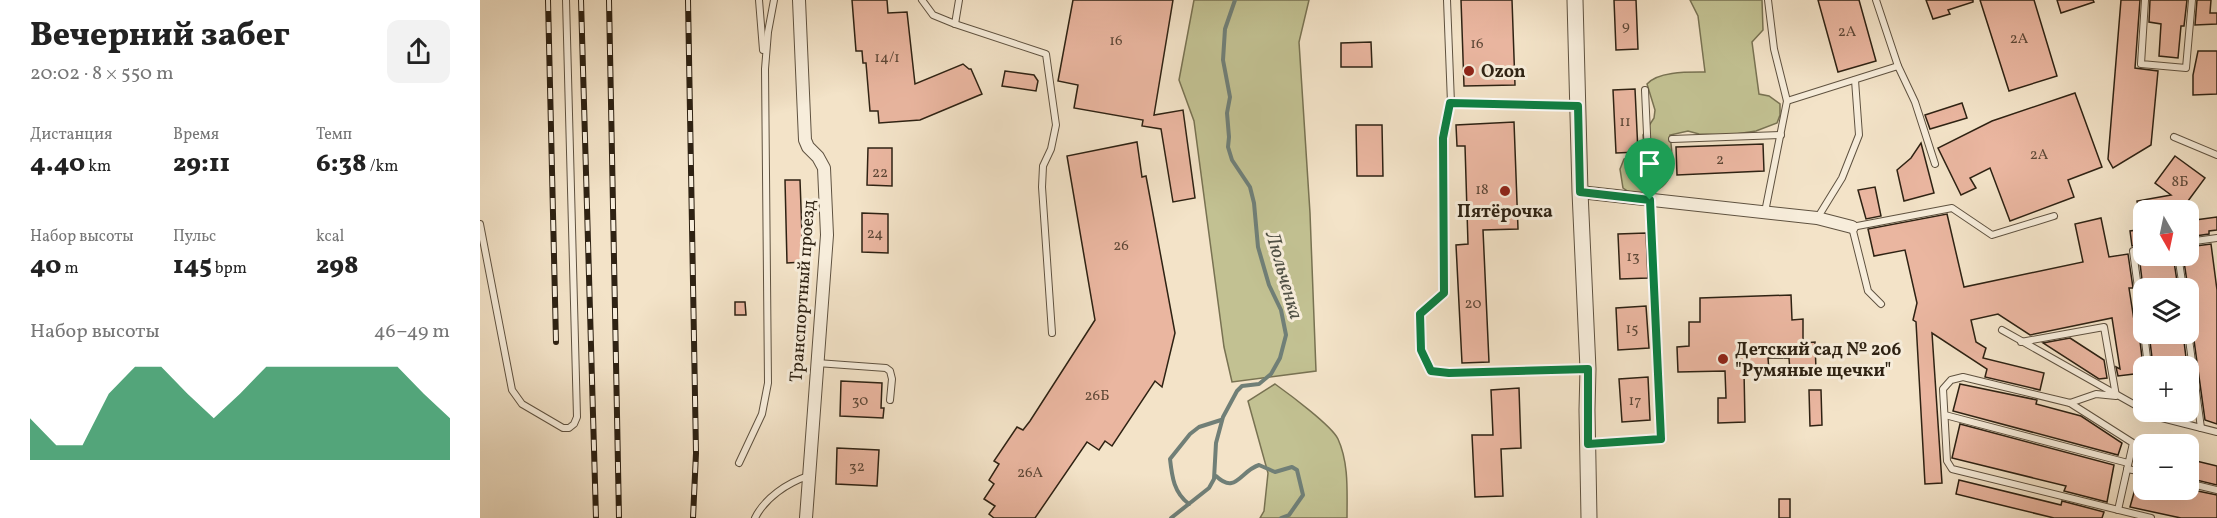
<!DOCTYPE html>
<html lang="ru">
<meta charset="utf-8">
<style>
body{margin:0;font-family:Vollkorn,serif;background:#f2f2f2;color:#222;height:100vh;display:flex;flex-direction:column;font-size:22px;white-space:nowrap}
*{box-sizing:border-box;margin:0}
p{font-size:20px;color:#767676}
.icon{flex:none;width:33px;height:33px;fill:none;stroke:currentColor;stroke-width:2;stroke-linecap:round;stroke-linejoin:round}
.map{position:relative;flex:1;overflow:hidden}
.sheet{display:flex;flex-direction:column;background:#fff;width:480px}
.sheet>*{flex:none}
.needle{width:39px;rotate:171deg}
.fabs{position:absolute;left:1653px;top:200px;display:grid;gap:12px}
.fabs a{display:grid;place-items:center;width:66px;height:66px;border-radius:12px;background:#fff;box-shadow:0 6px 24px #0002;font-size:30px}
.pin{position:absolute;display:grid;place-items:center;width:51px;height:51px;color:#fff;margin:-62px -26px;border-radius:50% 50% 50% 0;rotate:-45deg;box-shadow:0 0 6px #0007}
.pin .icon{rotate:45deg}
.round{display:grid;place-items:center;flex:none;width:63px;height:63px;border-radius:12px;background:#f2f2f2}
.overview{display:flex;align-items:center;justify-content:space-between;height:102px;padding:0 30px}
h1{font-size:33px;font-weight:800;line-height:45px}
.figures{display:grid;grid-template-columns:repeat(3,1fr);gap:9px;height:102px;padding:6px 30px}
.figures div{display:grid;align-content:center}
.figures b{font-size:26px;font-weight:800}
.figures small{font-size:16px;font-weight:400}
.figures p{font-size:16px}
.chart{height:168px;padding:12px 30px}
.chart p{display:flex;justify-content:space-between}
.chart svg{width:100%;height:108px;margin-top:6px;fill:#0b8043;opacity:.7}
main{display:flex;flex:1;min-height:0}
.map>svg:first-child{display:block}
</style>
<main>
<section class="sheet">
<div class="overview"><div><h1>Вечерний забег</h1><p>20:02 · 8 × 550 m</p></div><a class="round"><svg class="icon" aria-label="share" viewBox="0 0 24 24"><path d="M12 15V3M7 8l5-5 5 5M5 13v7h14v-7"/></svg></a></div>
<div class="figures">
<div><p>Дистанция</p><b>4.40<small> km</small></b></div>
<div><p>Время</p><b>29:11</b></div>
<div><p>Темп</p><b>6:38<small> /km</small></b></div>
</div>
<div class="figures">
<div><p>Набор высоты</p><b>40<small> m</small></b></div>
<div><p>Пульс</p><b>145<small> bpm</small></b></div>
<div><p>kcal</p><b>298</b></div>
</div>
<div class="chart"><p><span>Набор высоты</span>46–49 m</p>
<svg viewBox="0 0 160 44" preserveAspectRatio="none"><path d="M0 44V27L10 38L20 38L30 17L40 6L50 6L60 17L70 27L80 17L90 6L100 6L110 6L120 6L130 6L140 6L150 17L160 27V44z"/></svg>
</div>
</section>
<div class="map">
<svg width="1737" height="518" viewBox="0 0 1737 518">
<rect width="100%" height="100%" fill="#f3e3c8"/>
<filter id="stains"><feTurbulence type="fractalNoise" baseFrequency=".00333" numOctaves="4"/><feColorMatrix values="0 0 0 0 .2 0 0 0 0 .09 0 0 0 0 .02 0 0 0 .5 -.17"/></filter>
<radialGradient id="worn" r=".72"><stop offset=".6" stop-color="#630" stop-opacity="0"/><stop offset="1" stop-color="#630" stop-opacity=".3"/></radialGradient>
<g fill="#c2c192" stroke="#787252" stroke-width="1.5">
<polygon points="714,0 829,0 819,42 830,213 836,371 752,382 744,347 714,121 699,80"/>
<path d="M1210,0h72l1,30 -11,12 7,52 10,2 11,8v11l-3,8 -21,8 -27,4 -30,-1 -11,-3 -18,4c3,25 8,53 -24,58 -9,1 -17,0 -23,-5l-3,-19 4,-10 18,-7 2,-5 -1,-12 11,-17 1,-8 -8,-26c11,-13 42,-12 58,-12l-7,-56z"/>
<path d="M795,384c14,10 57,42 63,55 11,24 9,53 9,79h-87l4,-7 4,-38 -20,-72z"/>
</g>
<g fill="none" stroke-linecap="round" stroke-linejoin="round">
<g stroke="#707f77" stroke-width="4">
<path d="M736,476c20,19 24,-5 43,-11l16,7 17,-5 5,3 6,25 -14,20 -8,3"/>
<path d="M709,504c-15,-11 -17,-27 -19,-45l20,-25 9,-7 22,-7"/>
<polyline points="691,518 729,488 734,479 736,443 743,417 757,391 762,386 779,384 791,374 800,358 806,335 801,310 789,285 778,247 774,203 770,187 752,160 748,147 749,137 747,113 750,97 743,60 745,29 755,0"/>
</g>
</g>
<g fill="#eab6a0" stroke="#2e2213" stroke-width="1.5">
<polygon points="372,0 407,0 408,13 427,12 435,84 483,64 489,69 491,69 502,94 440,120 399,123 398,111 390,111 386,63 383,63 382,51 376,51"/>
<polygon points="593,0 693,0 674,115 703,110 715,198 693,202 681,129 662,126 663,120 594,108 598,85 578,81"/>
<polygon points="981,0 1032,0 1035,85 984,86"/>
<polygon points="1134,0 1156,0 1158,49 1136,50"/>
<polygon points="1338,0 1379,0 1396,61 1358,72"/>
<polygon points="1446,0 1493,0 1493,2 1468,10 1470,14 1453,19"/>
<polygon points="1500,0 1554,0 1577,76 1529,91"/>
<polygon points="1577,0 1613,0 1614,2 1581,13"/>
<polygon points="1641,0 1660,0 1655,68 1678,71 1671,145 1633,168 1628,159"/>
<polygon points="1670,0 1707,0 1704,26 1701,26 1698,58 1679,56 1681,24 1669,22"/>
<polygon points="1717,0 1731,0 1730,13 1737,13 1737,24 1715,25"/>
<polygon points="891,42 892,67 861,67 861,43"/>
<polygon points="1718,51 1737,51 1737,94 1713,95 1713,75"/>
<polygon points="525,71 554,75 558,81 556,91 522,86"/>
<polygon points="1155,89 1158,152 1136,153 1133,90"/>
<polygon points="1595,93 1622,167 1588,180 1594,197 1530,221 1510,168 1490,178 1496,188 1481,195 1458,148 1512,121"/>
<polygon points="1482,103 1487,118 1450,129 1445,115"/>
<polygon points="1034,122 1038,229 1003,230 1009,362 982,363 976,245 988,244 985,146 977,146 976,125"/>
<polygon points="876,125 902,125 903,176 877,176"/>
<polygon points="657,142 662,177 666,176 695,333 682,387 675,381 632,446 625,441 619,450 607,442 555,518 514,518 509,514 515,506 504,499 514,484 509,480 519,464 514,461 537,427 543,430 550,421 615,320 587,156"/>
<polygon points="1441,143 1454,193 1424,201 1417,170 1431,158"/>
<polygon points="1283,144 1284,171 1197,175 1196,147"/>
<polygon points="388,148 412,148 412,186 387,185"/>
<polygon points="1695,156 1725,178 1708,201 1709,208 1664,210 1664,212 1659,212 1657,201 1691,195 1675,183"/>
<polygon points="305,180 320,180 323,262 307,263"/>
<polygon points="1395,187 1401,216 1386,219 1378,190"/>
<polygon points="382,213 408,214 408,253 382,252"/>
<polygon points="1467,214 1484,287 1603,262 1595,224 1621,218 1629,257 1648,254 1653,288 1649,288 1656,333 1659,333 1663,366 1661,366 1662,373 1638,376 1636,367 1640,369 1632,318 1550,335 1518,314 1491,320 1496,342 1506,348 1503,358 1564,373 1560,390 1505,377 1507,369 1452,333 1462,483 1445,484 1436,322 1433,320 1437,303 1425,250 1394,256 1388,229"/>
<polygon points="1737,217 1737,230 1729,231 1729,234 1708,237 1708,221"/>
<polygon points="1664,229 1664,244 1652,246 1650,231"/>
<polygon points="1166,233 1168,278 1140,279 1138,234"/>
<polygon points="1731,244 1737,290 1737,424 1725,420 1713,333 1717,333 1711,288 1708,288 1703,255 1708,255 1708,247"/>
<polygon points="1664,254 1664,258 1693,255 1698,288 1663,288 1659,255"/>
<polygon points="1311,295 1312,320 1323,319 1323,343 1335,342 1336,370 1310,371 1309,358 1288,358 1289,370 1264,371 1265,422 1238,423 1238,398 1246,398 1245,371 1198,372 1197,347 1209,346 1209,322 1220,322 1220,298"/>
<polygon points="255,302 265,302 266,315 255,315"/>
<polygon points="1166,306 1169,348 1138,350 1136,308"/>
<polygon points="1669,333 1703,333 1707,366 1673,366"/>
<polygon points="1590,338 1624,360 1627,378 1619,379 1563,343"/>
<polygon points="1708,375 1714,417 1708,416"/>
<polygon points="1168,377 1170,420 1142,422 1139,379"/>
<polygon points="361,381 402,383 401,408 404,408 403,418 360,416"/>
<polygon points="1480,384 1557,400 1556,404 1601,416 1642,443 1638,455 1473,411"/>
<polygon points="1039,388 1041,448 1021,449 1023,496 995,497 992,435 1013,435 1011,390"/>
<polygon points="1329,390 1341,390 1342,425 1330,426"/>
<polygon points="1480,424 1634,465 1627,502 1584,491 1586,486 1472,458"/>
<polygon points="357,448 399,450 397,486 356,484"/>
<polygon points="1708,459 1737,466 1737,485 1708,478"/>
<polygon points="1479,480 1581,505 1582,501 1624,512 1622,518 1574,518 1476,494"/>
<polygon points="1655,489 1708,489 1737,495 1737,518 1701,518 1650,507"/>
<rect x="1299" y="499" width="11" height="19"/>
</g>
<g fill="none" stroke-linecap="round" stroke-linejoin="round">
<defs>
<g id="service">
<polyline points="279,0 283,50"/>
<polyline points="442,0 453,15 475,24 566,54 576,125 571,149 563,166 562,187 572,333"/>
<polyline points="967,0 971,103 963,138 964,293 940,314 941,350 951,371 970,373 1107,369"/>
<polyline points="1396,0 1418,66"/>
<polyline points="1665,0 1661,64 1706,68 1712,0"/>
<polyline points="475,24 479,0"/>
<polyline points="1307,101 1418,66 1435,102 1455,164"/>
<polyline points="971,103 1097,106"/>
<polyline points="1694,137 1737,155"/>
<polyline points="1192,139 1301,135"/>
<polyline points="1285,212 1307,101 1294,49 1288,0"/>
<polyline points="1338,217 1362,178 1379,135 1375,80"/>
<polyline points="0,224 32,390 42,404 83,428 89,428 94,424 97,417 86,0"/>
<polyline points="1708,242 1737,238"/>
<polyline points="1664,249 1653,251 1664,332"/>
<polyline points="1698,255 1703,288"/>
<polyline points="1401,304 1388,291 1372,227 1472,208 1512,235 1574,216"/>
<polyline points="1522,330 1664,410"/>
<polyline points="1708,332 1721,428"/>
<polyline points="1664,333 1668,366"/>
<polyline points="1541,342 1624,327 1636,396 1616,394 1590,403 1483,377 1471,380 1463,389 1467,461 1472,469 1671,518"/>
<polyline points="337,363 406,368 410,371 412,379 410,400"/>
<polyline points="1590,403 1653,443 1638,510"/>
<polyline points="1665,411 1674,416 1737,432"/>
<polyline points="1465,415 1648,463"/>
<polyline points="1109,444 1181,439 1165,90"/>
<polyline points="259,463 282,414 288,383 285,69 288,32 294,0"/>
<polyline points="1647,469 1664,472"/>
<polyline points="1708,483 1737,490"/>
<path d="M275,518c10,-20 32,-35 53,-42"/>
</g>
<g id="minor">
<polyline points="319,0 325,140 328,147 338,157 344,168 347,235 326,518"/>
<polyline points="1100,192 1337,218 1372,227"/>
</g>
<polyline id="tertiary" points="1095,0 1100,192 1108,369 1107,410 1109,518"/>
</defs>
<use href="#service" stroke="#5f5240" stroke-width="8"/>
<use href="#minor" stroke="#5f5240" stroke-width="14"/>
<use href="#tertiary" stroke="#5f5240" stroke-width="17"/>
<use href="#service" stroke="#f7eddb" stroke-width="6"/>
<use href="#minor" stroke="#f7eddb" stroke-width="12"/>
<use href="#tertiary" stroke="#f7eddb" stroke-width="15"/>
<defs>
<g id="rail">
<polyline points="68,0 76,342"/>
<polyline points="101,0 116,518"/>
<polyline points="129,0 139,518"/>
<polyline points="208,0 216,453 213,518"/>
</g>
</defs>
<use href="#rail" stroke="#2e2213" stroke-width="6"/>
<use href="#rail" stroke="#f7eddb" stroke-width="4" stroke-dasharray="11" stroke-linecap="butt"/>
</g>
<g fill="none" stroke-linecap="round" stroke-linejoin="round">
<defs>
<polygon id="route" points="970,103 1098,106 1100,192 1170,200 1181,439 1108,444 1108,369 969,373 951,371 941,350 940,314 964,293 963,138"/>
</defs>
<use href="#route" stroke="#fff" stroke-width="12"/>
<use href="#route" stroke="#0b8043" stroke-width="8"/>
</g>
<g fill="#8f2418" stroke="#f7eddb" stroke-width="2">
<circle cx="989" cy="71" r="6"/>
<circle cx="1025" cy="191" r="6"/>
<circle cx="1243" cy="359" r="6"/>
</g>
<g text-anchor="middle" stroke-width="6" stroke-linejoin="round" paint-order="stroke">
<g font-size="15" fill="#5d4736">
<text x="1146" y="30">9</text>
<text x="1367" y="36">2А</text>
<text x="1539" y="43">2А</text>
<text x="636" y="45">16</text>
<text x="997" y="48">16</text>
<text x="407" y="62">14/1</text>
<text x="1145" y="126">11</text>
<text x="1559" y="159">2А</text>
<text x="1240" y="164">2</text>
<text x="400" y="177">22</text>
<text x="1700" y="186">8Б</text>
<text x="1002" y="194">18</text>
<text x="395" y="238">24</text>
<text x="641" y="250">26</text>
<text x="1153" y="261">13</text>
<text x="993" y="308">20</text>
<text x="1152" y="333">15</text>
<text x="617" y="400">26Б</text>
<text x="380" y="405">30</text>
<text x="1155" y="405">17</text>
<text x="377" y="471">32</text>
<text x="550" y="477">26А</text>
</g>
<g font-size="18" font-weight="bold" fill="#2e2213" stroke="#f7eddb" text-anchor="start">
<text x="1001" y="77">Ozon</text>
<text x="1025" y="217" text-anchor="middle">Пятёрочка</text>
<text x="1255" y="355">Детский сад № 206<tspan x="1255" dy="21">"Румяные щечки"</tspan></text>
</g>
<g font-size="18" fill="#2e2213" stroke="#f7eddb">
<text transform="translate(322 291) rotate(-86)" y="6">Транспортный проезд</text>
</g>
<g font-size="20" font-style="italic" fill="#4f5045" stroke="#f7eddb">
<text transform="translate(805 275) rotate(74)" y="7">Люльченка</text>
</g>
</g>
<rect width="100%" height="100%" filter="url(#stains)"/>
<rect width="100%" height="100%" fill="url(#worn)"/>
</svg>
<div class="fabs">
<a><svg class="needle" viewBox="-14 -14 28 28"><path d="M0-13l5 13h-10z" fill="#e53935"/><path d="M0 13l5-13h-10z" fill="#767676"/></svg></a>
<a><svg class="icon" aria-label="layers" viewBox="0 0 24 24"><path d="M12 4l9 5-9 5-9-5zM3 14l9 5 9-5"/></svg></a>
<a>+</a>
<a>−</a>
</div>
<div class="pin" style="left:1170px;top:200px;background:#1e9e55"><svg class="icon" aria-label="arrive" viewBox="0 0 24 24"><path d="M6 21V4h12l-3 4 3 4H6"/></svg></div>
</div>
</main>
